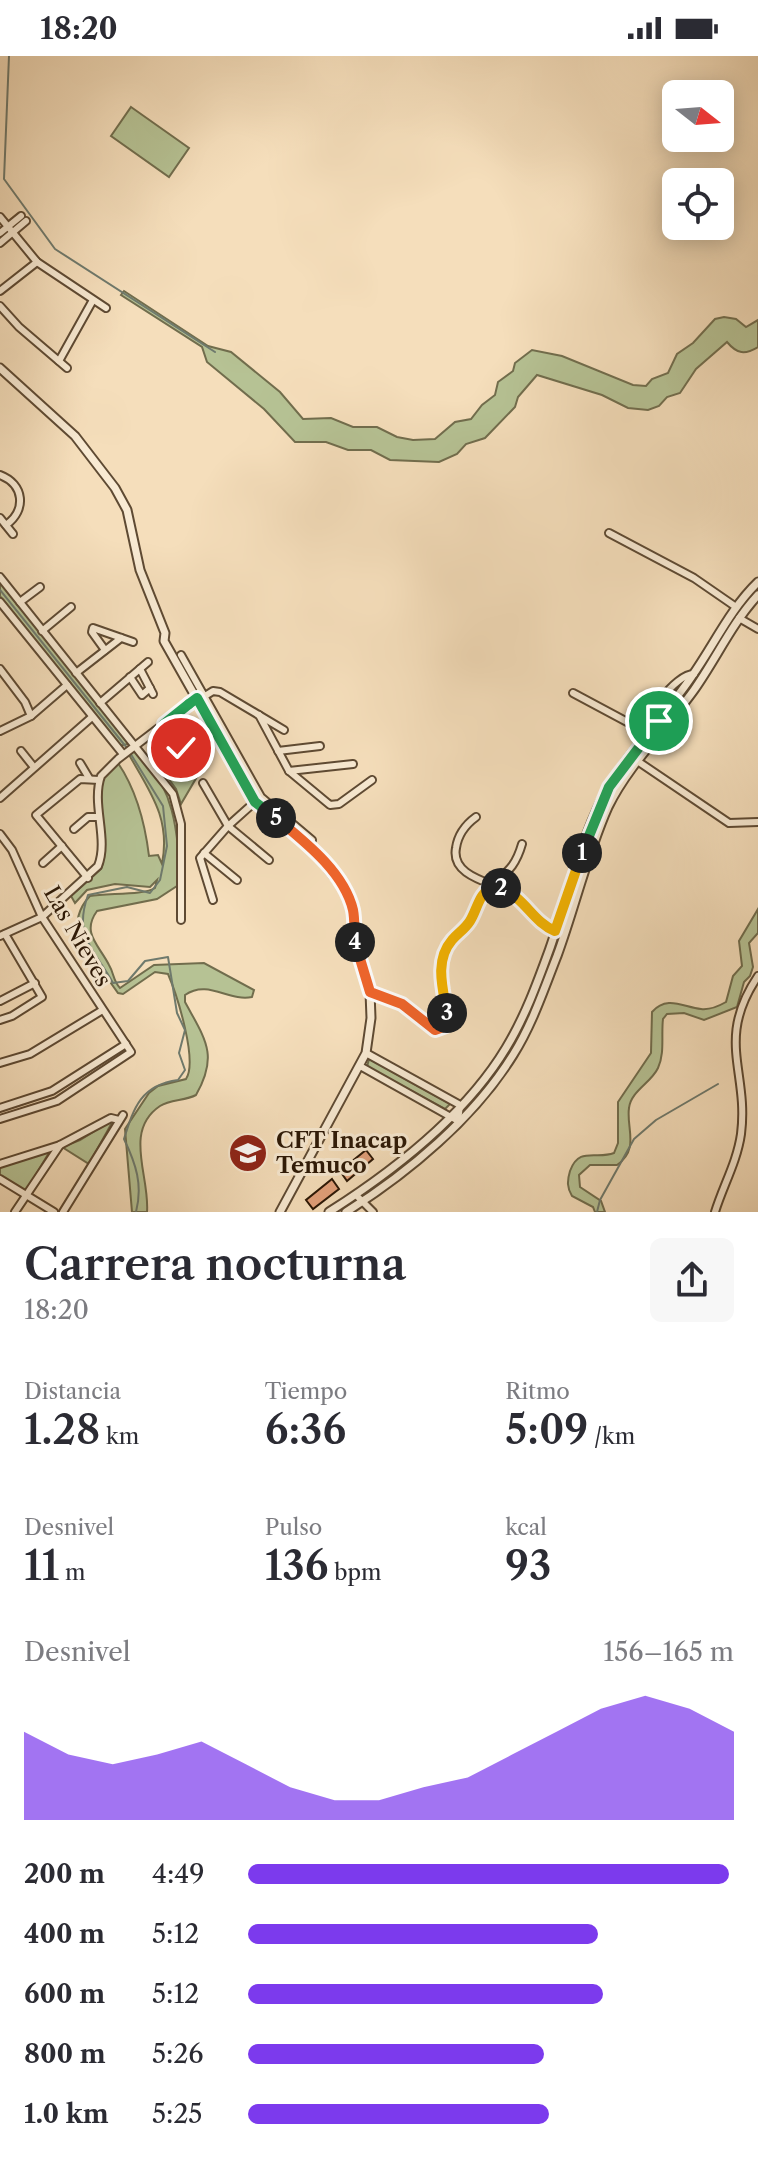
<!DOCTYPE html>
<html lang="es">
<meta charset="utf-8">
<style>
body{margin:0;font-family:"Libre Caslon Text",serif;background:#f7f7f7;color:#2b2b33;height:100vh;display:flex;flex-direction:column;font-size:30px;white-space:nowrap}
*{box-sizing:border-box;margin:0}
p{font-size:26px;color:#7c7c81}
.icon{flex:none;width:44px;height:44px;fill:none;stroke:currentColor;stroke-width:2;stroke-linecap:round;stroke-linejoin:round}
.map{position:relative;height:1156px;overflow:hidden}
.details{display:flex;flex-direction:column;background:#fff;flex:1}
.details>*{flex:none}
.needle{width:52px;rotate:107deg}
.tools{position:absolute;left:662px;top:24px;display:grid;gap:16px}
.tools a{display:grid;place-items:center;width:72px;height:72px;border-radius:12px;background:#fff;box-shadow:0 4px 20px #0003;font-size:40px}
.pin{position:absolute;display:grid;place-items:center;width:68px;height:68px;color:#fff;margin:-34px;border:4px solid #fff;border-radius:50%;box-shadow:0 2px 8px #0007}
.km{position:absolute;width:40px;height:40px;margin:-20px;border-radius:50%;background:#222;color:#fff;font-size:22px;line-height:40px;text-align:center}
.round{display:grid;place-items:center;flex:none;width:84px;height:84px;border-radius:12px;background:#f7f7f7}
.head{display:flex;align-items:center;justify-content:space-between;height:136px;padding:0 24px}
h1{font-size:44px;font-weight:600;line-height:60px}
.figures{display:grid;grid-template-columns:repeat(3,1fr);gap:12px;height:136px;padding:8px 24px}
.figures div{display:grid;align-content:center}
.figures b{font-size:40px;font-weight:600}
.figures small{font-size:22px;font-weight:400}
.figures p{font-size:22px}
.chart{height:224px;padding:16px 24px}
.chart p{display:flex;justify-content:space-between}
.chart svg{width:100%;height:144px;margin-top:8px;fill:#7c3aed;opacity:.7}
ul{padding:0 24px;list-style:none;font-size:26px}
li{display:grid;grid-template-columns:128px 96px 1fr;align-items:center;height:60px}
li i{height:20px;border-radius:10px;background:#7c3aed}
.status{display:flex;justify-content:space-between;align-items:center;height:56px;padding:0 40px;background:#fff;direction:ltr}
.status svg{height:22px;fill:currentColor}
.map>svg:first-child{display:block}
</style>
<div class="status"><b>18:20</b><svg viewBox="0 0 49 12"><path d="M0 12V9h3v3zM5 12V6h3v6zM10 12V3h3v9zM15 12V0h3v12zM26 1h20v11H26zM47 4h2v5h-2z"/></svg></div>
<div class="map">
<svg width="758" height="1156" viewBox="0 0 758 1156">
<rect width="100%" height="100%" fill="#f5debb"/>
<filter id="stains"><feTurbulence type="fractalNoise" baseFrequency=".0025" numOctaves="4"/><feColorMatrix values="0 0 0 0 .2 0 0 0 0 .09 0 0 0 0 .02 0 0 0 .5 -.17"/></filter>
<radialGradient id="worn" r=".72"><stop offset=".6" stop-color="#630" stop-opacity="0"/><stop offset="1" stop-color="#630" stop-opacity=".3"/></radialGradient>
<g fill="#b6c294" stroke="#716d4d" stroke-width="2">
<polygon points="131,51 189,92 169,121 111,80"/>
<path d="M124,235l84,55 23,6 49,40 23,27 28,-1 22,9h24l20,10 16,3 22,-1 20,-17 16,-3 11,-14 13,-10 3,-13 15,-11 2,-8 17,-13 30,6 71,29 13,1 6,-7 16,-6 9,-19 16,-11 22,-24 9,-2 12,2 10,8 12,-7v27c-13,8 -21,7 -31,-5l-31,27 -16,24 -13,4 -8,9 -11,4 -20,-2 -26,-13 -65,-20 -19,22 -3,10 -30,31 -19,6 -9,10 -18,8 -49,-2 -19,-10h-23l-22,-8h-31l-31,-33 -57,-47 -5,-15 -81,-52z"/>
<polygon points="0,526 127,684 128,688 119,690 0,540"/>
<path d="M132,693c44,33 46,86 48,135l-23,15 -60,12c-16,22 2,34 12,54 5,8 4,16 11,23l34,-23 50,-2 50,27 -2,7c-23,5 -44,-18 -67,-2v7c20,37 34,53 11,93 -11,6 -26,4 -36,11 -37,25 -10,70 -13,106h-15l-7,-83 24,-36 9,-7 28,-7c12,-18 -9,-84 -18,-105l-13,-2 -32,22 -5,-1 -39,-55c-5,-14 0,-31 11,-42 17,-3 55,-1 65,-8l2,-8 -7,7 -35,-3 -28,6 -12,13 -4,-7 30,-27 2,-6 -2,-82 17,-18c19,28 27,60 31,93l9,-1 4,9c9,-46 -12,-72 -34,-111z"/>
<polygon points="178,695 198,719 181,748 176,733 160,711"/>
<path d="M758,853v24l-9,10 4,24 -3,9 -6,6 -7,25 -33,13 -20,-7 -17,1 -4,5c-2,16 2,34 -5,49 -7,15 -27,23 -29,40 -3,20 11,41 -12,57h-27l-11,10 1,12 21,14 4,11h-10l-2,-5 -21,-11c-5,-8 -5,-15 -2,-25 9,-25 26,-11 44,-18l4,-10v-41l33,-49 1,-41c15,-17 31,-5 49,-3 8,1 18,-3 25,-7l7,-26 9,-10 -3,-25z"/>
<polygon points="369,1003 450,1048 445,1053 367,1011"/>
<polygon points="114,1063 89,1108 62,1091 80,1084"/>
<polygon points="50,1095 26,1135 0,1119 0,1111"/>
</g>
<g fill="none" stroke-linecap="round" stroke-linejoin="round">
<g stroke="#6f7a6d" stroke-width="2">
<polyline points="9,0 4,123 55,193 215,296"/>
<path d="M0,534l127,158 36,58 4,40 -7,34 -10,13 -23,-6 -39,8c-15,42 6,54 25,88l15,-2 17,-20 23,-4 9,56 8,17 -6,23 6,17 -7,10c-37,5 -44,27 -54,59 12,25 19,46 12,73"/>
<polyline points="597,1156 600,1144 634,1083 656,1064 718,1028"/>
</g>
</g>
<g fill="#e3a17b" stroke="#2c1806" stroke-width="2">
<polygon points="366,1094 373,1103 347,1125 340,1115"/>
<polygon points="332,1123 339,1133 313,1153 306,1144"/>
</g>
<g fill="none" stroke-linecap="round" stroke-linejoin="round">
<defs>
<g id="minor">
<polyline points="0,161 37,206 106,252"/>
<polyline points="0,177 21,160"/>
<polyline points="0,187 26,165"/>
<polyline points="0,235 37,206"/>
<polyline points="0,250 19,271 67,312"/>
<polyline points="59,305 93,244"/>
<path d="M0,419c24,9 27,35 6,50"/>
<polyline points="0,462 13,478"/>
<polyline points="609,477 694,522 736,551"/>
<polyline points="0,521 173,738 181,768 181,864"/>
<polyline points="0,546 123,698"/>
<polyline points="20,546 40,531"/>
<polyline points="739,562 758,573"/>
<polyline points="42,575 71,551"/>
<polyline points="105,594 92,576 93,572 133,586"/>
<polyline points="181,599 261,741 312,784"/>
<polyline points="0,613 25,646 31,660"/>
<polyline points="140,613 153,638"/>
<polyline points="76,617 121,582"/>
<polyline points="130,621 142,639 150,632"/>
<polyline points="573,637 644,675"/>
<polyline points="205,640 213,635 220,636 284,674"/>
<polyline points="100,647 148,606"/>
<polyline points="259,659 289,715 330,749 339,748 372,724"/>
<polyline points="164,668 184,699"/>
<polyline points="0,675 31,660 67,629"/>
<path d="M646,681c-4,-18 29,-63 48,-63"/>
<polyline points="21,695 33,710"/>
<polyline points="278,695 320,690"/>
<polyline points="630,700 729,767 758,766"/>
<polyline points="80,707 89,722"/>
<polyline points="289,715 353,708"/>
<polyline points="203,727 228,770 269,804"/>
<polyline points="0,742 92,661"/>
<path d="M476,761c-11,8 -18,17 -20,31 -6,32 45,35 64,50 14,11 18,26 35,33"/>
<polyline points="74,773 88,761 99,761"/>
<polyline points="0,778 12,794 42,861 131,996 57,1045 0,1063"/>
<polyline points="204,797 237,824"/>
<polyline points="43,807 62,790"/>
<polyline points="88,822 36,759 80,723 99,724"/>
<polyline points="213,844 200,802 228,770 257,744"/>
<path d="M0,880l42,-19 56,-51c11,-27 -7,-62 3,-90l17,-17 85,-65"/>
<path d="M370,936l32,12 33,26 9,-2c12,-18 -9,-54 3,-79 5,-12 18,-18 24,-29 5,-9 6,-21 14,-28 18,-19 29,-20 37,-48"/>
<polyline points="0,945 35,927"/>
<polyline points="0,964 12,960 42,941 5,878"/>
<polyline points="0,1007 30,998 101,955"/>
<polyline points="360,1010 458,1065 460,1049 366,997"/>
<polyline points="0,1052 52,1035 126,988"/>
<polyline points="0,1108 60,1089 111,1062 119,1064"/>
<polyline points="0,1123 54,1156"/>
<polyline points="356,1139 373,1156"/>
<polyline points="15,1156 60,1089"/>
<polyline points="63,1156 123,1059"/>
<path d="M715,1156c8,-26 22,-50 26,-78 8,-63 -26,-94 17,-158"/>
</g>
<g id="tertiary">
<polyline points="0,312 75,380 115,432 127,454 140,514 165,577 164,585 255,746 311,791 341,829 352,852 355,889 370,936 371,962 366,997 280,1156"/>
<path d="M329,1156c66,-42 136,-96 177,-164 19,-31 32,-67 44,-100 17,-49 29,-103 52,-149 23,-45 62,-81 90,-123 22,-31 38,-67 66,-94"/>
<path d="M346,1156c62,-39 128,-94 167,-157 19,-30 31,-66 44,-99 18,-49 30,-102 51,-149 21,-43 58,-78 86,-117 22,-31 38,-67 64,-95"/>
</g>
</defs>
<use href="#minor" stroke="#5e4a33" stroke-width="10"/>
<use href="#tertiary" stroke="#5e4a33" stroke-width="11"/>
<use href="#minor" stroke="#f8ead3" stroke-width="6"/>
<use href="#tertiary" stroke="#f8ead3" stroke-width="7"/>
</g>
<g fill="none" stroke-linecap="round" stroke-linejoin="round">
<defs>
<polyline id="split-1" points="582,797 609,731 659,665"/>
<path id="split-2" d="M501,832c24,10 32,34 54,43l27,-78"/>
<path id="split-3" d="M447,957c-4,-24 -13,-52 5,-73 6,-7 13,-11 18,-19 8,-13 8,-27 24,-36l7,3"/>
<polyline id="split-4" points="355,886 370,936 402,948 435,974 446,970 447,957"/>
<path id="split-5" d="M276,762c29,24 68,54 77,92 2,10 1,22 2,32"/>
<polyline id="split-6" points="189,648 197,642 255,746 276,762"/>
<polyline id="split-7" points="181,692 164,668 189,648"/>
</defs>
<use href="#split-1" stroke="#fff" stroke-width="16"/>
<use href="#split-2" stroke="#fff" stroke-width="16"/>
<use href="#split-3" stroke="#fff" stroke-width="16"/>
<use href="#split-4" stroke="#fff" stroke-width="16"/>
<use href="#split-5" stroke="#fff" stroke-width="16"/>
<use href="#split-6" stroke="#fff" stroke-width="16"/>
<use href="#split-7" stroke="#fff" stroke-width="16"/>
<use href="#split-1" stroke="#22a559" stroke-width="10"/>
<use href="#split-2" stroke="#f5b400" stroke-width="10"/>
<use href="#split-3" stroke="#f5b400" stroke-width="10"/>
<use href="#split-4" stroke="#f0652b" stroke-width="10"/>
<use href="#split-5" stroke="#f0652b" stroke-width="10"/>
<use href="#split-6" stroke="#22a559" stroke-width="10"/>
<use href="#split-7" stroke="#22a559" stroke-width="10"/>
</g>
<defs>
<symbol id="university-disc" viewBox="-11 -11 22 22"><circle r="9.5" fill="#8f2418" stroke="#f8ead3"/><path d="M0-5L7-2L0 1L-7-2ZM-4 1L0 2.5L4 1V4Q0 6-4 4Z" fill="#fff"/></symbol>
</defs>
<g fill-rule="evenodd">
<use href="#university-disc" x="226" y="1075" width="44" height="44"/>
</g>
<g text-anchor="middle" stroke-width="6" stroke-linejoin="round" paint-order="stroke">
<g font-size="22" fill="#2c1806" stroke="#f8ead3">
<text transform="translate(78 880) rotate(60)" y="8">Las Nieves</text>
</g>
<g font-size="22" font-weight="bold" fill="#2c1806" stroke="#f8ead3" text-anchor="start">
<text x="276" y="1092">CFT Inacap<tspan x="276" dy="25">Temuco</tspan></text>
</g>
</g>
<rect width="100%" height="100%" filter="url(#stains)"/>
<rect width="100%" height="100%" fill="url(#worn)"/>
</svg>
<div class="tools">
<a><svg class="needle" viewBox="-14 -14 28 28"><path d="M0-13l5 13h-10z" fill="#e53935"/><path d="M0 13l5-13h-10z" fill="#7c7c81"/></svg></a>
<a><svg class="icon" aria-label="locate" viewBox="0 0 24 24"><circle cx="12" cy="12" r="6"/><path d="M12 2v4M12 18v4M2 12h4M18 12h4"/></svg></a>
</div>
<div class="pin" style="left:659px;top:665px;background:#1e9e55"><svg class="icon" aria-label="arrive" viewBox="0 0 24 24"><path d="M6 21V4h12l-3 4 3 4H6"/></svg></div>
<div class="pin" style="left:181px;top:692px;background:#d93025"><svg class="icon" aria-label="check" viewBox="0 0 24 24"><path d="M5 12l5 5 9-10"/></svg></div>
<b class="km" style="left:582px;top:797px">1</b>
<b class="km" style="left:501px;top:832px">2</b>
<b class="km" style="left:447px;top:957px">3</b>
<b class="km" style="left:355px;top:886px">4</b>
<b class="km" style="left:276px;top:762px">5</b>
</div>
<section class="details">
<div class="head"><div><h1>Carrera nocturna</h1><p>18:20</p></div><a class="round"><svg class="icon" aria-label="share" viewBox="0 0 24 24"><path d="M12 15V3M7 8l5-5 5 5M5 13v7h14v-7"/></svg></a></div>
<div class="figures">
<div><p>Distancia</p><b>1.28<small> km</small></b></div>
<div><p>Tiempo</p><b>6:36</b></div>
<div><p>Ritmo</p><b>5:09<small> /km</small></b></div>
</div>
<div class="figures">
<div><p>Desnivel</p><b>11<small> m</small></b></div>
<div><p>Pulso</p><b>136<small> bpm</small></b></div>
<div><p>kcal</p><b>93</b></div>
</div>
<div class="chart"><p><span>Desnivel</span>156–165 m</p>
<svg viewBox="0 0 160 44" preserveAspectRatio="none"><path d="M0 44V17L10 24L20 27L30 24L40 20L50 27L60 34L70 38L80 38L90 34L100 31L110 24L120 17L130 10L140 6L150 10L160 17V44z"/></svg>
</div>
<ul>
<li><b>200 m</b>4:49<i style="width:99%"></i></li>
<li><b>400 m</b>5:12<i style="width:72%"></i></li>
<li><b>600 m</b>5:12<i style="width:73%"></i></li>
<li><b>800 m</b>5:26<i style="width:61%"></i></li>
<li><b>1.0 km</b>5:25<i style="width:62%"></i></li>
</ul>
</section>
